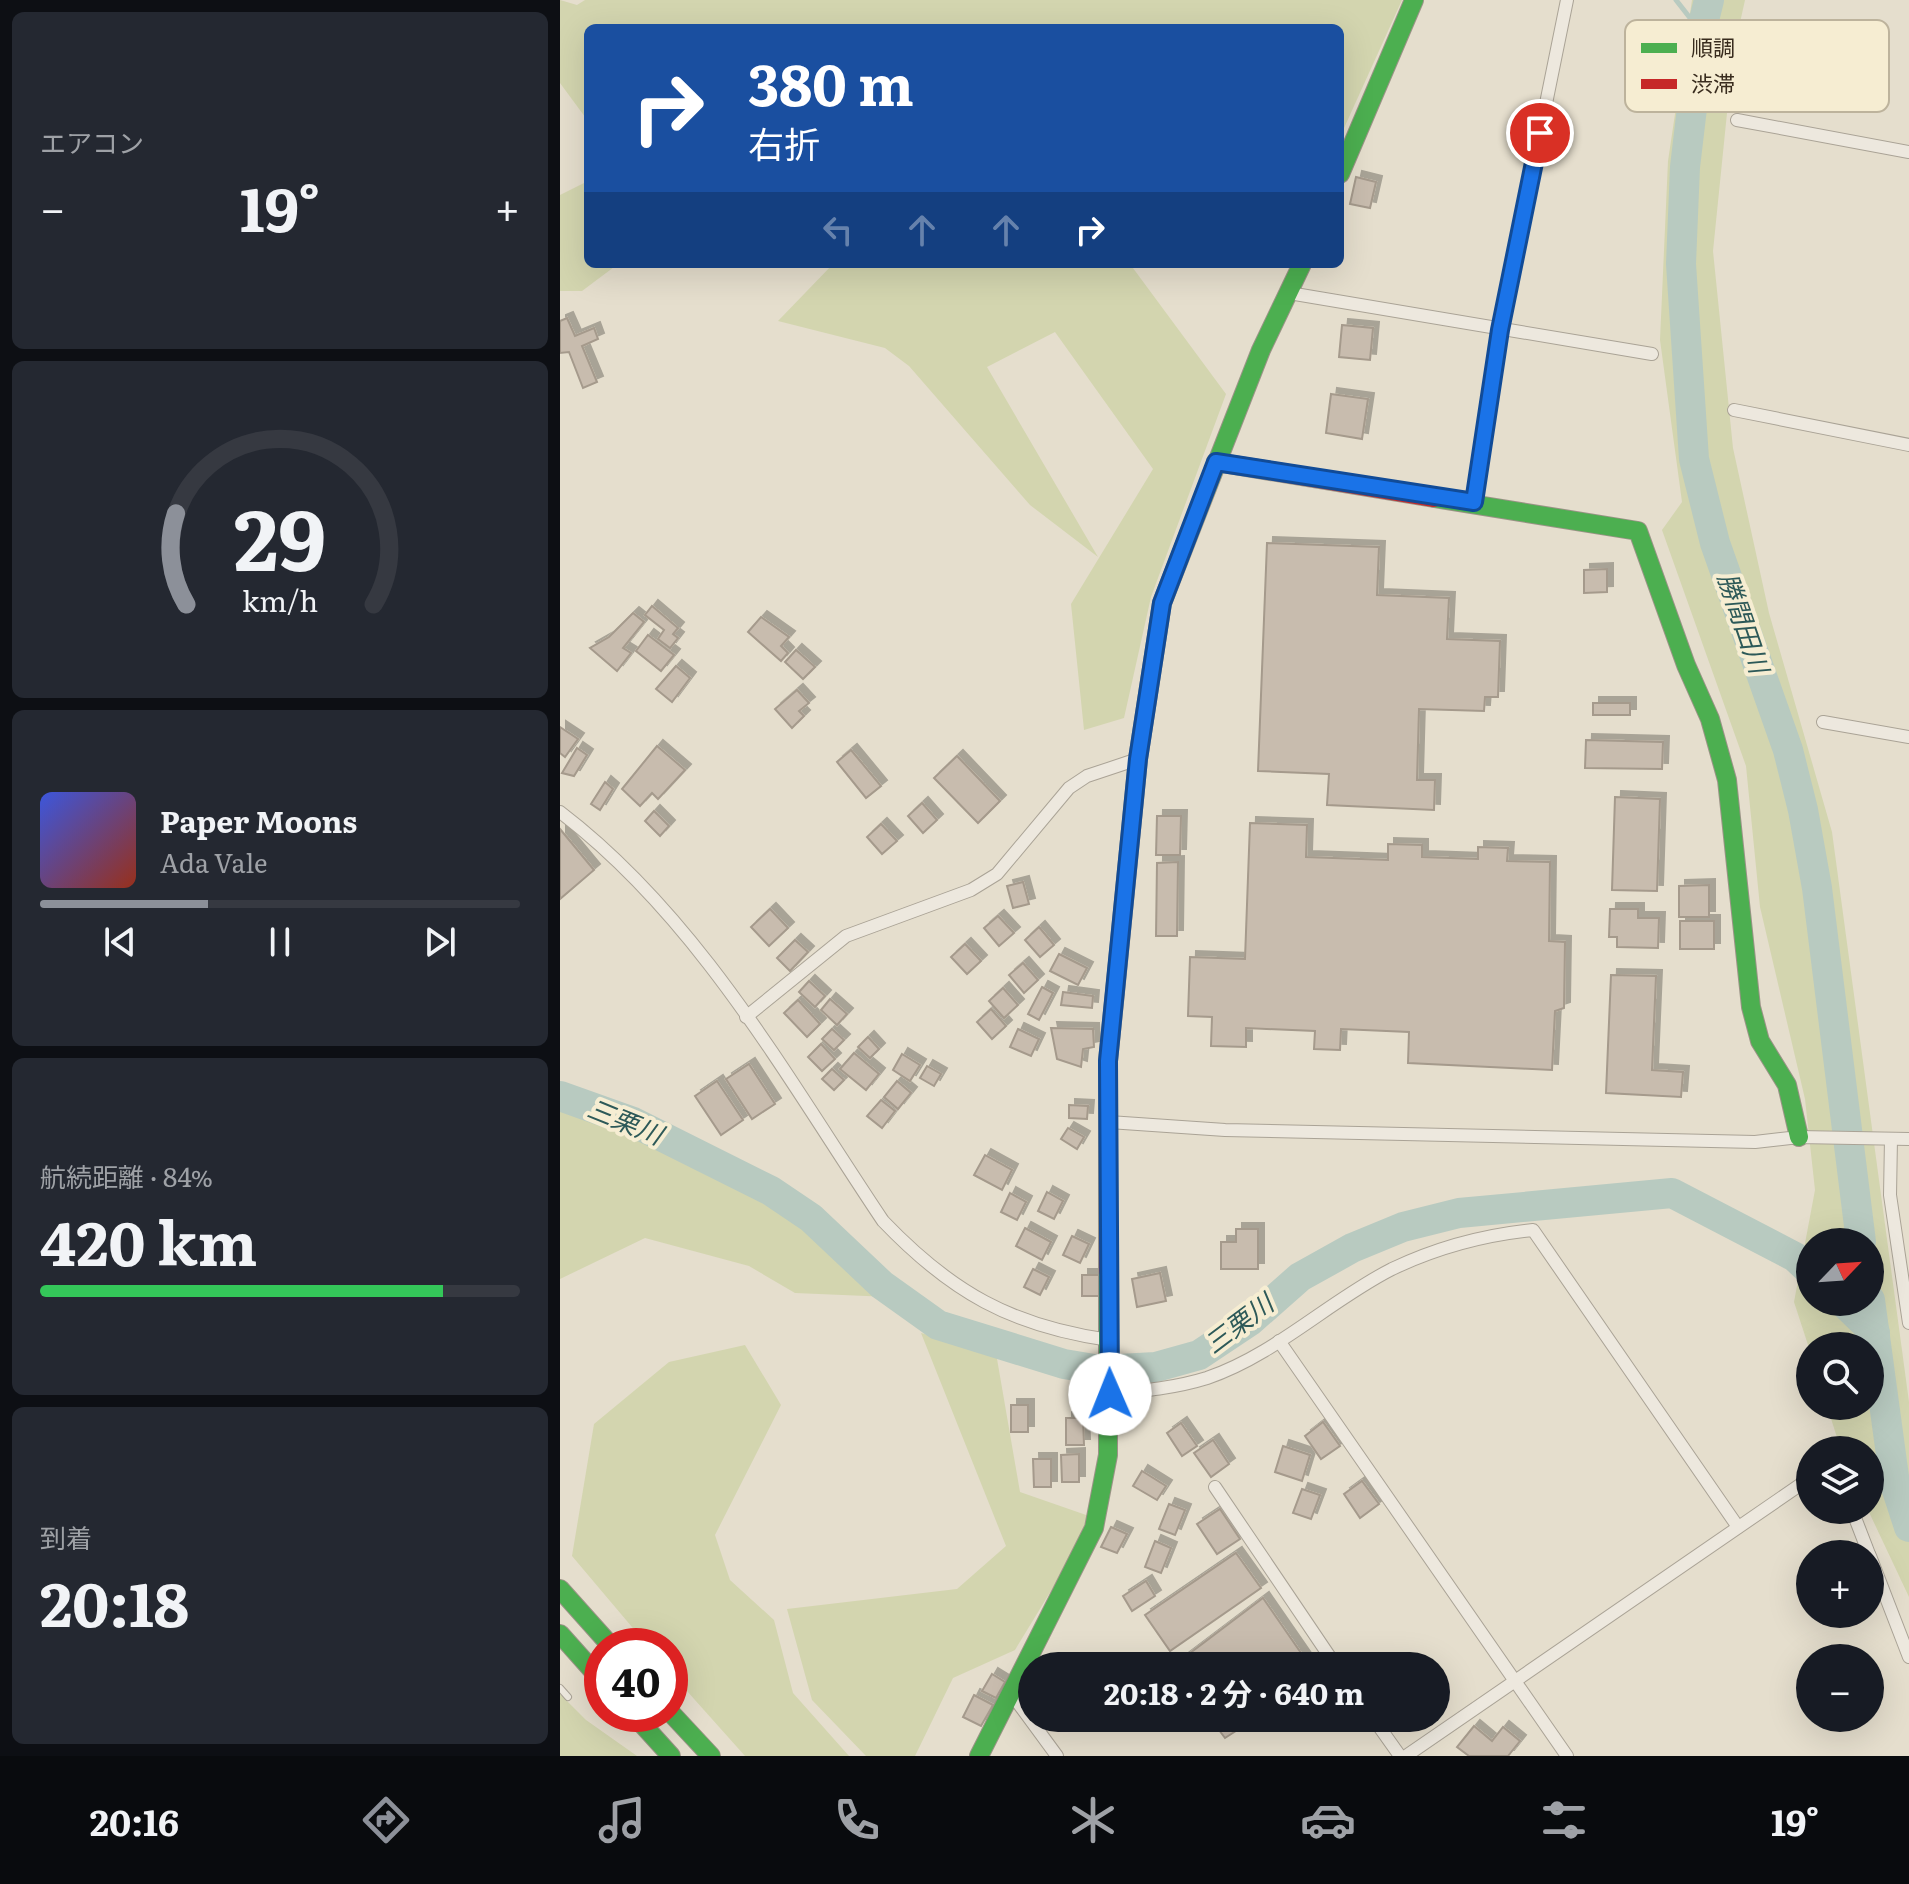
<!DOCTYPE html>
<html lang="ja">
<head>
<meta charset="utf-8">
<style>
  :root { --surface:#171b24; --page:#242831; --text:#f1f3f6; --muted:#9ea1a6; --line:#363941; --accent:#8c9099 }
  body { margin:0; font-family:Literata,"Noto Sans JP",serif; background:var(--page); color:var(--text); height:100vh; display:flex; flex-direction:column; font-size:30px; white-space:nowrap }
  * { box-sizing:border-box; margin:0 }
  p { font-size:26px; color:var(--muted) }
  .icon { flex:none; width:44px; height:44px; fill:none; stroke:currentColor; stroke-width:2; stroke-linecap:round; stroke-linejoin:round }
  .map { position:relative; flex:1; overflow:hidden }
  .side { display:flex; flex-direction:column; gap:12px; padding:12px; background:#0d0f14; width:560px }
  .side>* { flex:none }
  .top-card { position:absolute; left:24px; top:24px; width:760px; height:244px; border-radius:12px; box-shadow:0 8px 32px #0002; background:#1a4fa0; color:#fff; overflow:hidden }
  .needle { width:52px; rotate:65deg }
  .fabs { position:absolute; left:1236px; top:1228px; display:grid; gap:16px }
  .fabs a { display:grid; place-items:center; width:88px; height:88px; border-radius:50%; background:var(--surface); box-shadow:0 8px 32px #0002; font-size:40px }
  .speed { position:absolute; left:24px; top:1628px; display:flex; gap:16px; font-size:40px; font-weight:700; text-align:center }
  .speed>* { display:grid; place-content:center; width:104px; height:104px; border-radius:50%; background:var(--surface); box-shadow:0 8px 32px #0002; line-height:1 }
  .speed .limit { border:12px solid #d22; background:#fff; color:#111 }
  .pin { position:absolute; display:grid; place-items:center; width:68px; height:68px; color:#fff; margin:-34px; border:4px solid #fff; border-radius:50%; box-shadow:0 2px 8px #0007 }
  .me { position:absolute; width:88px; margin:-44px; rotate:359deg; stroke-linejoin:round; filter:drop-shadow(0 0 6px #0008) }
  .turn { display:flex; align-items:center; gap:28px; height:168px; padding:0 32px; font-size:36px }
  .turn .icon { width:104px; height:104px; stroke-width:2.5 }
  .turn b { display:block; font-size:56px; line-height:68px }
  .lanes { display:flex; align-items:center; height:76px; padding:0 32px; background:#0003; justify-content:center; gap:40px; direction:ltr }
  .lanes .off { opacity:.35 }
  .big { font-size:60px; font-weight:700; line-height:1.1 }
  .side .card { flex:1; display:flex; flex-direction:column; justify-content:center; gap:12px; min-width:0; padding:0 28px; border-radius:12px; background:var(--page) }
  .side .dial { align-items:center; gap:0 }
  .dial svg { height:208px; overflow:visible; fill:none; stroke:var(--line); stroke-width:7; stroke-linecap:round; text-anchor:middle }
  .dial text { fill:var(--text); stroke:none }
  .song { display:flex; align-items:center; gap:24px }
  .cover { width:96px; height:96px; border-radius:12px; background:linear-gradient(135deg,hsl(230 70% 55%),hsl(10 70% 35%)) }
  .played { height:8px; border-radius:4px; background:linear-gradient(90deg,var(--accent) 35%,var(--line) 35%) }
  .keys { display:flex; justify-content:space-around; direction:ltr }
  .heat { display:flex; justify-content:space-between; align-items:center; font-size:44px; direction:ltr }
  .charge { height:12px; border-radius:6px; background:linear-gradient(90deg,#34c759 84%,var(--line) 0) }
  .trip { position:absolute; left:458px; top:1652px; width:432px; height:80px; border-radius:40px; background:var(--surface); box-shadow:0 8px 32px #0002; font-weight:700; line-height:80px; text-align:center }
  .dock { display:flex; height:128px; justify-content:space-around; align-items:center; background:#090b0e; color:var(--muted) }
  .dock .icon { width:56px; height:56px }
  .dock .active { color:var(--accent) }
  .dock b { font-size:36px; color:var(--text) }
  main { display:flex; flex:1; min-height:0 }
  .map>svg:first-child { display:block }
</style>
</head>
<body>
<main>
<section class="side">
<div class="card"><p>エアコン</p>
<div class="heat"><a>−</a><b class="big">19°</b><a>+</a></div>
</div>
<div class="card dial"><svg viewBox="0 0 100 80">
<path d="M14 69A42 42 0 1 1 86 69"/>
<path d="M14 69A42 42 0 0 1 10 34" stroke="#8c9099"/>
<text x="50" y="56" font-size="32" font-weight="700">29</text>
<text x="50" y="72" font-size="11">km/h</text>
</svg></div>
<div class="card">
<div class="song"><i class="cover"></i><div><b>Paper Moons</b><p>Ada Vale</p></div></div>
<div class="played"></div>
<div class="keys"><svg class="icon" aria-label="previous" viewBox="0 0 24 24"><path d="M18 5L8 12l10 7zM5 5v14"/></svg><svg class="icon" aria-label="pause" viewBox="0 0 24 24"><path d="M8 5v14M16 5v14"/></svg><svg class="icon" aria-label="next" viewBox="0 0 24 24"><path d="M6 5l10 7-10 7zM19 5v14"/></svg></div>
</div>
<div class="card"><p>航続距離 · 84%</p><b class="big">420 km</b><div class="charge"></div></div>
<div class="card"><p>到着</p><b class="big">20:18</b></div>
</section>
<div class="map">
<svg width="1349" height="1756" viewBox="0 0 1349 1756">
  <defs>
    <filter id="shadow"><feDropShadow dx="6" dy="-6" stdDeviation="0" flood-color="#0004"/></filter>
  </defs>
  <rect width="100%" height="100%" fill="#e5decd"/>
  <g fill="#d3d5af" fill-rule="evenodd">
    <polygon points="0,0 17,5 25,0 842,0 780,137 780,28 28,28 28,121 0,83"/>
    <path d="M1132 0H1185L1173 54 1153 251 1173 448 1209 613 1272 832 1349 1402V1597L1308 1510 1310 1450H1281L1267 1406H1310V1346H1250V1351L1234 1302 1255 1190 1245 1099 1200 907 1186 766 1102 530 1122 502 1100 340 1108 161ZM1250 1242H1310V1302H1250Z"/>
    <polygon points="28,181 28,264 58,264 22,291 0,291 0,195"/>
    <polygon points="273,264 570,264 666,394 591,597 564,718 524,730 511,604 593,469 495,332 427,367 538,557 470,505 349,366 325,348 218,321"/>
    <polygon points="0,1098 35,1108 204,1182 330,1297 235,1293 189,1266 85,1238 0,1279"/>
    <polygon points="361,1333 436,1353 460,1492 529,1516 500,1576 455,1650 393,1678 355,1756 306,1756 252,1700 227,1609 397,1589 446,1546"/>
    <polygon points="185,1345 221,1405 155,1535 170,1580 214,1620 233,1693 289,1756 185,1756 110,1672 110,1646 88,1646 12,1556 34,1424 109,1362"/>
    <polygon points="0,1694 26,1720 77,1756 0,1756"/>
  </g>
  <g fill="none" stroke-linecap="round" stroke-linejoin="round">
    <polyline stroke="#b8cac0" stroke-width="5" points="1116,0 1141,32"/>
    <g stroke="#b8cac0" stroke-width="30">
      <polyline points="1149,0 1141,32 1125,167 1121,264 1134,459 1155,543 1228,750 1243,810 1257,888 1301,1242"/>
      <polyline points="0,1096 73,1122 211,1191 251,1218 322,1285 378,1325 504,1364 540,1370 596,1367 639,1355 690,1321 740,1277 792,1248 843,1227 899,1213 1112,1193 1235,1257 1250,1271"/>
      <polyline points="1310,1300 1335,1484 1349,1527"/>
      <polyline points="1283,1302 1315,1333"/>
    </g>
  </g>
  <g fill="#c8bcae" stroke="#a59a8c" stroke-width="2" filter="url(#shadow)">
    <polygon points="796,177 816,182 810,208 790,204"/>
    <polygon points="7,318 15,336 34,328 38,339 22,346 37,382 23,388 9,352 0,353 0,321"/>
    <polygon points="782,325 813,328 810,360 779,357"/>
    <polygon points="771,394 808,399 802,439 766,433"/>
    <polygon points="707,543 819,547 817,595 889,598 887,639 940,641 938,697 925,697 924,711 859,709 857,780 875,780 874,810 767,805 769,774 698,771"/>
    <polygon points="1047,569 1047,592 1024,593 1024,570"/>
    <polygon points="92,606 118,628 113,634 118,638 110,648 98,639 104,630 85,615"/>
    <polygon points="73,613 84,622 63,648 71,653 57,671 30,648 49,637"/>
    <polygon points="201,617 229,637 221,646 228,653 221,661 188,632"/>
    <polygon points="88,635 114,655 101,671 76,651"/>
    <polygon points="236,650 255,667 243,679 225,662"/>
    <polygon points="116,666 130,678 112,702 96,689"/>
    <polygon points="237,690 249,703 239,711 244,716 232,728 215,709"/>
    <rect x="1033" y="703" width="37" height="12"/>
    <polygon points="0,727 18,739 5,757 0,753"/>
    <polygon points="1026,740 1103,742 1102,769 1025,768"/>
    <polygon points="97,746 125,770 98,799 92,793 80,806 62,789"/>
    <polygon points="17,748 27,755 14,776 2,773"/>
    <polygon points="291,750 321,786 306,798 277,762"/>
    <polygon points="397,756 440,801 418,823 374,778"/>
    <polygon points="45,782 53,789 40,810 31,804"/>
    <polygon points="1055,797 1100,799 1097,891 1052,890"/>
    <polygon points="362,803 377,820 363,833 348,816"/>
    <polygon points="94,811 109,826 100,836 85,821"/>
    <polygon points="597,816 621,816 620,855 596,855"/>
    <polygon points="690,823 747,825 746,857 828,860 828,844 862,845 862,857 918,859 918,847 948,848 947,861 990,862 989,941 1005,942 1004,1008 995,1011 992,1070 848,1063 849,1032 781,1029 780,1050 754,1049 755,1031 686,1028 686,1047 651,1046 652,1017 628,1016 630,957 685,959"/>
    <polygon points="321,824 337,841 322,854 307,837"/>
    <polygon points="0,829 34,870 0,899"/>
    <polygon points="618,862 617,936 596,936 597,863"/>
    <polygon points="463,882 469,904 453,908 447,886"/>
    <polygon points="1149,885 1149,917 1119,917 1119,886"/>
    <polygon points="210,909 228,928 209,946 191,927"/>
    <polygon points="1050,909 1078,909 1078,918 1099,918 1098,948 1057,947 1057,937 1049,937"/>
    <polygon points="438,916 454,933 439,946 424,928"/>
    <rect x="1120" y="921" width="34" height="28"/>
    <polygon points="479,927 494,945 480,957 465,940"/>
    <polygon points="235,940 248,952 230,971 217,958"/>
    <polygon points="405,944 421,961 407,974 391,957"/>
    <polygon points="499,954 527,968 518,985 490,971"/>
    <polygon points="463,963 478,980 464,993 449,975"/>
    <polygon points="1051,975 1096,976 1092,1070 1123,1072 1121,1097 1046,1093"/>
    <polygon points="249,981 265,996 255,1007 239,992"/>
    <polygon points="482,987 493,993 479,1020 468,1014"/>
    <polygon points="443,988 458,1005 444,1018 429,1001"/>
    <polygon points="503,992 533,996 532,1008 501,1005"/>
    <polygon points="270,999 287,1014 277,1025 261,1010"/>
    <polygon points="238,1000 260,1024 247,1037 224,1013"/>
    <polygon points="431,1009 446,1026 432,1039 417,1022"/>
    <polygon points="491,1028 533,1029 534,1047 523,1049 521,1067 497,1059"/>
    <polygon points="272,1029 284,1040 274,1050 262,1039"/>
    <polygon points="458,1029 479,1039 471,1056 450,1047"/>
    <polygon points="308,1037 319,1049 310,1058 298,1047"/>
    <polygon points="261,1044 275,1059 262,1071 248,1057"/>
    <polygon points="294,1053 319,1074 306,1090 280,1069"/>
    <polygon points="342,1054 360,1065 350,1081 333,1070"/>
    <polygon points="189,1064 215,1104 192,1119 166,1079"/>
    <polygon points="367,1066 381,1074 374,1086 360,1078"/>
    <polygon points="272,1069 284,1080 274,1090 262,1079"/>
    <polygon points="157,1081 183,1120 161,1135 135,1096"/>
    <polygon points="337,1081 351,1093 338,1109 324,1097"/>
    <polygon points="321,1100 335,1111 322,1128 307,1116"/>
    <polygon points="509,1105 528,1106 527,1119 509,1118"/>
    <polygon points="508,1128 524,1137 517,1149 501,1139"/>
    <polygon points="425,1155 452,1170 442,1190 414,1175"/>
    <polygon points="487,1192 503,1201 494,1219 478,1211"/>
    <polygon points="450,1193 466,1202 457,1220 441,1212"/>
    <polygon points="465,1228 491,1242 482,1260 456,1246"/>
    <polygon points="676,1229 698,1229 698,1269 661,1269 661,1242 676,1242"/>
    <polygon points="512,1236 529,1244 520,1263 503,1255"/>
    <polygon points="473,1269 489,1277 480,1295 464,1287"/>
    <polygon points="600,1273 606,1301 577,1307 572,1279"/>
    <rect x="522" y="1275" width="19" height="21"/>
    <rect x="516" y="1385" width="18" height="27"/>
    <rect x="451" y="1405" width="17" height="27"/>
    <polygon points="506,1418 523,1418 524,1445 506,1445"/>
    <polygon points="763,1422 780,1446 761,1459 745,1436"/>
    <polygon points="621,1423 637,1446 622,1456 607,1433"/>
    <polygon points="653,1440 669,1464 651,1477 634,1453"/>
    <polygon points="723,1446 750,1455 742,1481 715,1472"/>
    <polygon points="519,1454 519,1482 502,1482 501,1455"/>
    <polygon points="473,1459 491,1459 491,1487 474,1487"/>
    <polygon points="582,1471 606,1486 597,1500 573,1486"/>
    <polygon points="802,1481 819,1504 800,1518 784,1494"/>
    <polygon points="742,1489 760,1495 751,1519 733,1513"/>
    <polygon points="609,1504 625,1510 615,1535 599,1529"/>
    <polygon points="660,1509 680,1539 657,1554 637,1524"/>
    <polygon points="551,1527 567,1534 557,1553 541,1547"/>
    <polygon points="595,1541 611,1548 601,1573 585,1567"/>
    <polygon points="676,1553 701,1588 610,1651 585,1615"/>
    <polygon points="586,1581 595,1596 572,1611 563,1596"/>
    <polygon points="703,1598 750,1666 613,1666"/>
    <polygon points="432,1674 445,1682 436,1698 422,1691"/>
    <polygon points="414,1695 433,1705 421,1726 403,1717"/>
    <polygon points="650,1718 696,1718 665,1738"/>
    <polygon points="914,1726 932,1741 943,1727 960,1741 948,1756 909,1756 897,1747"/>
  </g>
  <g fill="none" stroke-linecap="round" stroke-linejoin="round">
    <defs>
      <polyline id="lane" points="0,1688 8,1697"/>
      <g id="street">
        <polyline points="1177,120 1349,152"/>
        <polyline points="729,293 1092,354"/>
        <polyline points="1174,410 1349,445"/>
        <polyline points="914,502 940,330 1007,0"/>
        <polyline points="1263,722 1349,737"/>
        <path d="M0 812C139 918 227 1078 323 1221 391 1292 451 1326 549 1340"/>
        <polyline points="186,1017 286,936 411,890 437,874 509,788 527,776 578,759"/>
        <polyline points="549,1122 665,1130 1195,1142 1239,1137 1349,1139"/>
        <polyline points="1331,1139 1330,1195 1349,1323"/>
        <polyline points="719,1341 1007,1756"/>
        <path d="M550 1394C582 1391 615 1388 647 1378 715 1355 769 1301 832 1269 878 1247 923 1235 973 1230L1178 1527"/>
        <polyline points="655,1487 776,1666"/>
        <polyline points="1292,1510 1309,1554"/>
        <polyline points="1310,1556 1349,1657"/>
        <polyline points="450,1692 497,1756"/>
        <polyline points="813,1718 840,1756"/>
        <polyline points="846,1756 1250,1478"/>
      </g>
      <g id="fast">
        <polyline points="780,174 854,0"/>
        <polyline points="874,498 1078,531 1126,665 1150,719 1167,780 1191,1007 1200,1041 1227,1085 1239,1137"/>
        <polyline points="555,992 578,759 602,603 701,350 742,264"/>
        <polyline points="0,1589 51,1646"/>
        <polyline points="0,1634 42,1681"/>
        <polyline points="110,1712 151,1756"/>
        <polyline points="73,1714 111,1756"/>
        <polyline points="419,1756 534,1528 548,1455 548,1271"/>
      </g>
      <g id="jam">
        <polyline points="656,462 874,498"/>
        <polyline points="548,1271 548,1061 555,992"/>
      </g>
    </defs>
    <use href="#lane" stroke="#aaa396" stroke-width="8"/>
    <use href="#street" stroke="#aaa396" stroke-width="14"/>
    <use href="#fast" stroke="#9a9386" stroke-width="20"/>
    <use href="#jam" stroke="#9a9386" stroke-width="20"/>
    <use href="#lane" stroke="#ede8de" stroke-width="6"/>
    <use href="#street" stroke="#ede8de" stroke-width="12"/>
    <use href="#fast" stroke="#4caf50" stroke-width="18"/>
    <use href="#jam" stroke="#c62828" stroke-width="18"/>
  </g>
  <g fill="none" stroke-linecap="round" stroke-linejoin="round">
    <defs>
      <polyline id="route" points="550,1394 548,1061 578,759 602,603 656,462 914,502 940,330 980,133"/>
    </defs>
    <use href="#route" stroke="#114b97" stroke-width="20"/>
    <use href="#route" stroke="#1a73e8" stroke-width="14"/>
  </g>
  <g text-anchor="middle" stroke-width="8" stroke-linejoin="round" paint-order="stroke">
    <g font-size="26" font-style="italic" fill="#2d5958" stroke="#f6edd2">
      <text transform="translate(1183 623) rotate(71)" y="9">勝間田川</text>
      <text transform="translate(65 1122) rotate(22)" y="9">三栗川</text>
      <text transform="translate(679 1324) rotate(-37)" y="9">三栗川</text>
    </g>
  </g>
  <rect x="1065" y="20" width="264" height="92" rx="12" fill="#f6edd2" stroke="#bdb39c" stroke-width="2"/>
  <rect x="1081" y="43" width="36" height="10" fill="#4caf50"/>
  <rect x="1081" y="79" width="36" height="10" fill="#c62828"/>
  <g font-size="22" fill="#392c1e">
    <text x="1131" y="56">順調</text>
    <text x="1131" y="92">渋滞</text>
  </g>
</svg>
<div class="fabs">
<a><svg class="needle" viewBox="-14 -14 28 28"><path d="M0-13l5 13h-10z" fill="#e53935"/><path d="M0 13l5-13h-10z" fill="#9ea1a6"/></svg></a>
<a><svg class="icon" aria-label="search" viewBox="0 0 24 24"><circle cx="10" cy="10" r="6"/><path d="M15 15l6 6"/></svg></a>
<a><svg class="icon" aria-label="layers" viewBox="0 0 24 24"><path d="M12 4l9 5-9 5-9-5zM3 14l9 5 9-5"/></svg></a>
<a>+</a>
<a>−</a>
</div>
<div class="speed"><div class="limit">40</div></div>
<div class="pin" style="left:980px;top:133px;background:#d93025"><svg class="icon" aria-label="arrive" viewBox="0 0 24 24"><path d="M6 21V4h12l-3 4 3 4H6"/></svg></div>
<svg class="me" style="left:550px;top:1394px" viewBox="-20 -20 40 40"><circle r="19" fill="#fff"/><path d="M0-13L10 11 0 6-10 11z" fill="#1a73e8"/></svg>
<div class="trip">20:18 · 2 分 · 640 m</div>
<div class="top-card">
<div class="turn"><svg class="icon" aria-label="right" viewBox="0 0 24 24"><path d="M7 20v-9h11M14 6l5 5-5 5"/></svg><div><b>380 m</b>右折</div></div>
<div class="lanes"><svg class="icon off" aria-label="left" viewBox="0 0 24 24"><path d="M17 20v-9H6M10 6l-5 5 5 5"/></svg><svg class="icon off" aria-label="ahead" viewBox="0 0 24 24"><path d="M12 20V5M6 11l6-6 6 6"/></svg><svg class="icon off" aria-label="ahead" viewBox="0 0 24 24"><path d="M12 20V5M6 11l6-6 6 6"/></svg><svg class="icon" aria-label="right" viewBox="0 0 24 24"><path d="M7 20v-9h11M14 6l5 5-5 5"/></svg></div>
</div>
</div>
</main>
<nav class="dock">
<b>20:16</b>
<svg class="icon active" aria-label="directions" viewBox="0 0 24 24"><path d="M12 3l9 9-9 9-9-9zM9 14v-3h6M13 9l2 2-2 2"/></svg>
<svg class="icon" aria-label="music" viewBox="0 0 24 24"><path d="M9 18V5l10-2v13"/><circle cx="6" cy="18" r="3"/><circle cx="16" cy="16" r="3"/></svg>
<svg class="icon" aria-label="phone" viewBox="0 0 24 24"><path d="M5 4h4l2 5-3 2q2 4 5 5l2-3 5 2v4C11 20 4 13 5 4z"/></svg>
<svg class="icon" aria-label="climate" viewBox="0 0 24 24"><path d="M12 3v18M4 7l16 10M4 17L20 7"/></svg>
<svg class="icon" aria-label="car" viewBox="0 0 24 24"><path d="M5 17H2v-5l4-1 3-4h7l3 4 3 1v5h-3M9 17h6M6 11h13"/><circle cx="7" cy="17" r="2"/><circle cx="17" cy="17" r="2"/></svg>
<svg class="icon" aria-label="filters" viewBox="0 0 24 24"><path d="M4 7h16M4 17h16"/><circle cx="9" cy="7" r="2"/><circle cx="15" cy="17" r="2"/></svg>
<b>19°</b>
</nav>
</body>
</html>
